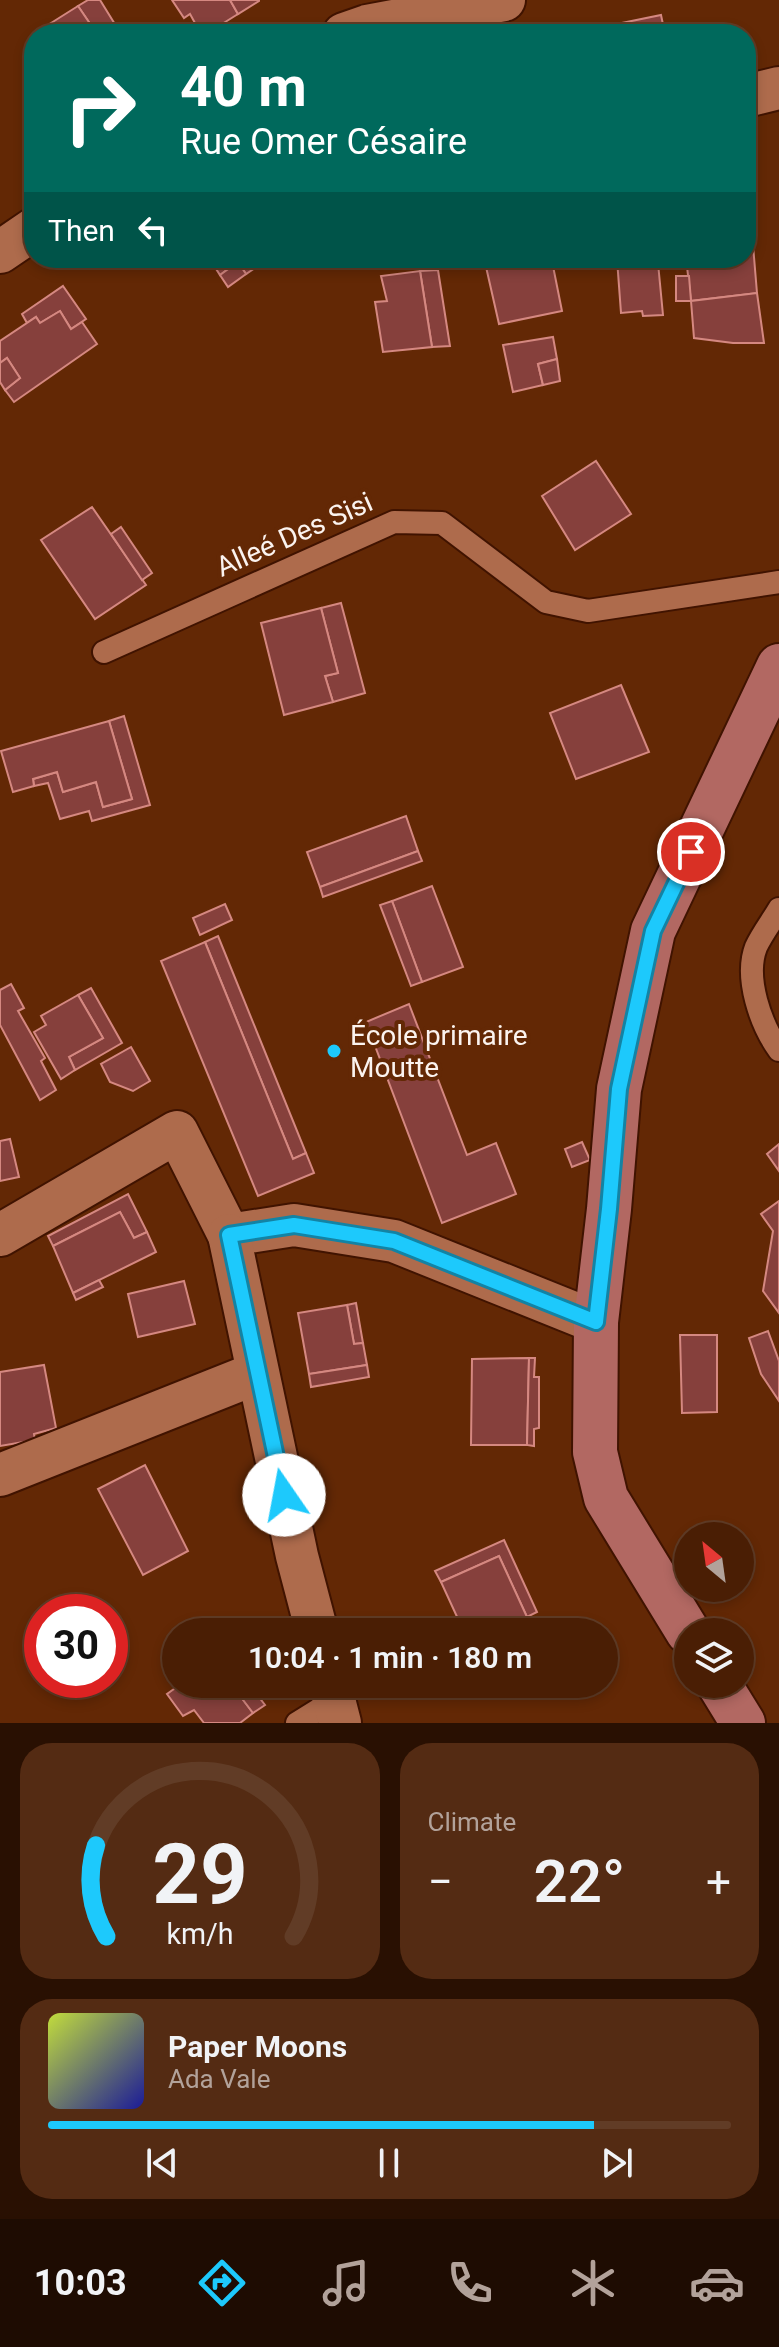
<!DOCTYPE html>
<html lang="en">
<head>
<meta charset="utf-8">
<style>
  :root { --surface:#4a1e04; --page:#542b13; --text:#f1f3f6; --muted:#b2a29a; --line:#613c26; --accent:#1dc9fc }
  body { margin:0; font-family:Roboto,sans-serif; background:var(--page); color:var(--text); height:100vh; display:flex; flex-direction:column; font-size:30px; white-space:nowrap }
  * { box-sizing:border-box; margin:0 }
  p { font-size:26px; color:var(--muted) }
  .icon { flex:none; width:44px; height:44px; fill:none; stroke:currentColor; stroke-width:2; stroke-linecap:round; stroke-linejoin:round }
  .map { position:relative; height:1723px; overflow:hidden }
  .sheet { display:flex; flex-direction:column; gap:20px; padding:20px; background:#291002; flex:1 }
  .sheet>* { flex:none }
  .hud { position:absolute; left:24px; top:24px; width:732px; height:244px; border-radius:32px; box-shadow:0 4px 12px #0003,0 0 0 2px var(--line); background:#00695c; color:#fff; overflow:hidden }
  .needle { width:52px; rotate:331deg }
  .fabs { position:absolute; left:674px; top:1522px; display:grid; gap:16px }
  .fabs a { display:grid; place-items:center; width:80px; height:80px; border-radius:50%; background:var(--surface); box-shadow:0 4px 12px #0003,0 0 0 2px var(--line); font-size:40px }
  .speed { position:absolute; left:24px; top:1594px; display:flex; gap:16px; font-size:40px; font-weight:700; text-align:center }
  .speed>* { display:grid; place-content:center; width:104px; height:104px; border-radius:50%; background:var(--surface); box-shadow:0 4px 12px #0003,0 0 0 2px var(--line); line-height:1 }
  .speed .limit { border:12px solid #d22; background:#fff; color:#111 }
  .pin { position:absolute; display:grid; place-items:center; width:68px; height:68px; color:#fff; margin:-34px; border:4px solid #fff; border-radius:50%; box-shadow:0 2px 8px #0007 }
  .me { position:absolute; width:88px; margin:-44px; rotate:348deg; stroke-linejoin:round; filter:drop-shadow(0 0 6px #0008) }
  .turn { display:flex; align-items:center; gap:28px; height:168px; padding:0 24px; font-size:36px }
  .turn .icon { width:104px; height:104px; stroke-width:2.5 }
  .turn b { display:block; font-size:56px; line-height:68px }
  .then { display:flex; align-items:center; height:76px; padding:0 24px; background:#0003; gap:16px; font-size:30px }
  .big { font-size:60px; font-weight:600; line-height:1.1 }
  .sheet .tile { flex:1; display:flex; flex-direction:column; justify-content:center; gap:12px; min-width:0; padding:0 28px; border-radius:32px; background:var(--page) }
  .sheet .dial { align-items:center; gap:0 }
  .dial svg { height:208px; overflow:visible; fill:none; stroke:var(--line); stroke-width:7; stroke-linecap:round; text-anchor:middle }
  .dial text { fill:var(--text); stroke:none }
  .song { display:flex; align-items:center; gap:24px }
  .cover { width:96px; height:96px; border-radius:12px; background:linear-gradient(135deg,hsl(70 70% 55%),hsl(240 70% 35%)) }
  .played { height:8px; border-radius:4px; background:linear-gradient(90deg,var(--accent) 80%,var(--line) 80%) }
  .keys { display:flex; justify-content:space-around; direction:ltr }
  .heat { display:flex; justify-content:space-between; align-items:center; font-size:44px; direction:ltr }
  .sheet .tiles { flex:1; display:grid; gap:20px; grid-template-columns:1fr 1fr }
  .tile:last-child { grid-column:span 2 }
  .trip { position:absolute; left:162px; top:1618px; width:456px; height:80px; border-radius:40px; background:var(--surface); box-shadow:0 4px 12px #0003,0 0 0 2px var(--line); font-weight:600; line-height:80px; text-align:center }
  .tab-bar { display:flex; height:128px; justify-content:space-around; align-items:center; background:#1e0c02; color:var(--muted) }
  .tab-bar .icon { width:56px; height:56px }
  .tab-bar .on { color:var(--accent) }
  .tab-bar b { font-size:36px; color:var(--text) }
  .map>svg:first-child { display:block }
</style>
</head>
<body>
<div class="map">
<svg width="779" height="1723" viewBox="0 0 779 1723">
  <rect width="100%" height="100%" fill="#632805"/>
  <g fill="#86403c" stroke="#d58881" stroke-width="2">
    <polygon points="88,0 100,0 121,34 97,34 78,6"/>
    <polygon points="172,0 230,0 238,14 206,34 201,34 190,14 184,18"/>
    <polygon points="230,0 259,0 259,1 238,14"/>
    <polygon points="78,6 97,34 34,34 34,39 32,35"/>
    <polygon points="661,15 665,34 568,34"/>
    <polygon points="753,245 757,293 691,301 686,258 746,258 746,246"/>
    <polygon points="209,258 270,258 246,274 238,262 220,275"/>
    <polygon points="484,258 545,258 547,268 553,266 562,311 499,324"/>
    <polygon points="633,258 634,265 658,263 663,315 643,316 642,311 621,313 617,259"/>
    <polygon points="238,262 246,274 228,287 220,275"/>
    <polygon points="438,270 450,346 432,347 420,271"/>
    <polygon points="420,271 432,347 383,352 375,302 387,301 381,276"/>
    <polygon points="676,276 689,276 691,301 676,301"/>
    <polygon points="63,286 86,319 71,329 60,311 40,323 36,317 27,323 22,314"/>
    <polygon points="757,293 764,343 733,343 694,338 691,301"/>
    <polygon points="60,311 71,329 82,322 97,344 14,402 5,390 20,378 7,358 0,363 0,341 36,317 40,323"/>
    <polygon points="553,337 557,359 538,364 543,385 513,392 503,345"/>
    <polygon points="7,358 20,378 5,390 0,382 0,363"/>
    <polygon points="557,359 560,381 543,385 538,364"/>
    <polygon points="596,461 631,514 575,550 542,496"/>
    <polygon points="92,507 146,585 95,619 41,540"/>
    <polygon points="121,527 152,573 142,580 111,534"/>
    <polygon points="341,603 365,693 333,702 325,676 338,673 321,608"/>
    <polygon points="321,608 338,673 325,676 333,702 284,715 261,623"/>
    <polygon points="621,685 649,752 576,779 550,713"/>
    <polygon points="124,716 150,805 92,821 89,811 60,819 48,783 34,786 33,779 57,772 63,792 96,782 103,807 132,799 109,721"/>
    <polygon points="109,721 132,799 103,807 96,782 63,792 57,772 33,779 34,786 13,792 1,751"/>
    <polygon points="406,816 418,851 320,887 307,852"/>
    <polygon points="418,851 422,861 323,897 320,887"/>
    <polygon points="432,886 463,967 422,982 392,901"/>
    <polygon points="392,901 422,982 411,986 380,905"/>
    <polygon points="225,904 232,920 200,935 193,918"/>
    <polygon points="218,936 306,1153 293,1159 205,942"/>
    <polygon points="205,942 293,1159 306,1153 314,1173 258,1196 161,961"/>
    <polygon points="11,984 24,1008 18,1011 45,1058 41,1061 56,1090 40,1100 0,1025 0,990"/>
    <polygon points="91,988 122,1043 75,1070 69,1057 103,1038 78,995"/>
    <polygon points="78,995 103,1038 69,1057 75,1070 61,1079 34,1032 46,1025 41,1016"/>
    <polygon points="409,1004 467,1155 496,1143 516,1194 442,1223 366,1022"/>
    <polygon points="131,1047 150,1081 133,1091 110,1082 101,1064"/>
    <polygon points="10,1139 19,1177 0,1181 0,1141"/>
    <polygon points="582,1142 590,1160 572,1167 565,1149"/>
    <polygon points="779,1144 779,1171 767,1154"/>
    <polygon points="128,1194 147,1232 134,1238 120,1212 53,1246 48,1236"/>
    <polygon points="779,1201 779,1313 763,1291 773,1231 761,1214"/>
    <polygon points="120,1212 134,1238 147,1232 156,1252 73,1293 53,1246"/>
    <polygon points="99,1280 103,1287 76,1300 73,1293"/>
    <polygon points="184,1281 195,1324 138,1337 128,1294"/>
    <polygon points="356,1303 363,1343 354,1344 347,1305"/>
    <polygon points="347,1305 354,1344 363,1343 367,1365 309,1374 298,1313"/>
    <polygon points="768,1331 779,1361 779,1401 761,1374 749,1338"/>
    <polygon points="680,1335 717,1335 717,1412 682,1413"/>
    <polygon points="529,1358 527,1445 471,1445 472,1359"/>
    <polygon points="529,1358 535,1358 534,1377 539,1377 539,1428 534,1429 534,1446 527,1445"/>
    <polygon points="44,1365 56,1428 34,1434 35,1440 0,1446 0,1372"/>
    <polygon points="367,1365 369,1377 311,1387 309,1374"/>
    <polygon points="145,1465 188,1551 143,1575 98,1489"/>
    <polygon points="504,1540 537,1612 527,1617 499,1556 441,1582 435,1571"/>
    <polygon points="499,1556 527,1617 496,1632 464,1632 441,1582"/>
    <polygon points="181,1684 231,1684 253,1713 240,1723 204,1723 194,1710 183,1716 167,1694"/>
    <polygon points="231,1684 249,1684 265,1705 253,1713"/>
  </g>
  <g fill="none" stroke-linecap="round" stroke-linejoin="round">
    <defs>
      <g id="lane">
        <polyline points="104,652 394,522 442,523 546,602 588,611 779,582"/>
        <path d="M779 909C772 921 762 934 756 947 744 978 761 1025 779 1050"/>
        <polyline points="297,1723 334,1700"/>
      </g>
      <g id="street">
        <polyline points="344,34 367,26 504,0"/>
        <polyline points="746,96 779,88"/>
        <polyline points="0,252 34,229"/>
        <polyline points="0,1235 177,1132 229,1235 294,1225 394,1241 596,1322"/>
        <polyline points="229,1235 297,1556 317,1632"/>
        <polyline points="0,1475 257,1373"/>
        <polyline points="330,1684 340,1723"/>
      </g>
      <g id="secondary">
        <polyline points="688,1632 606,1498 595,1452 596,1322 609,1209 619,1089 653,931 779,666"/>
        <polyline points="719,1684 743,1723"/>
      </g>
    </defs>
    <use href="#lane" stroke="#401300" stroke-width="26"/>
    <use href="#street" stroke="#401300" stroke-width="46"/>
    <use href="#secondary" stroke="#401300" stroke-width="48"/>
    <use href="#lane" stroke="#ae6b4c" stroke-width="22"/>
    <use href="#street" stroke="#ae6b4c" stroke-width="42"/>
    <use href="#secondary" stroke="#b26862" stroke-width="44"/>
  </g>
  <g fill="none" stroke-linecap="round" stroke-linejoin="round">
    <defs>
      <polyline id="route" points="284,1495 229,1235 294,1225 394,1241 596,1322 609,1209 619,1089 653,931 691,852"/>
    </defs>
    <use href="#route" stroke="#1383a4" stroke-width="20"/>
    <use href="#route" stroke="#1dc9fc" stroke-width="14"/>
  </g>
  <circle fill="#1dc9fc" stroke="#632805" stroke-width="3" cx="334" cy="1051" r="8"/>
  <g text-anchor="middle" stroke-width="8" stroke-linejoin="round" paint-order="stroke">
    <g font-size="28" fill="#fbf3ef" stroke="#632805">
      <text transform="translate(294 534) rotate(-24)" y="10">Alleé Des Sisi</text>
    </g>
    <g font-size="28" fill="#fbf3ef" stroke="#632805" text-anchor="start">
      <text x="350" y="1045">École primaire<tspan x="350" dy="32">Moutte</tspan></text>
    </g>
  </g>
</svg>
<div class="fabs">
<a><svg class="needle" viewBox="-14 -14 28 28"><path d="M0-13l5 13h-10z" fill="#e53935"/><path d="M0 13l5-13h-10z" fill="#b2a29a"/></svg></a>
<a><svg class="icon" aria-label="layers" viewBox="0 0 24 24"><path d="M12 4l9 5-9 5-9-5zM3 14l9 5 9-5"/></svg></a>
</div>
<div class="speed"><div class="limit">30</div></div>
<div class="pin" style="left:691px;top:852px;background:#d93025"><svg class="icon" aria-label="arrive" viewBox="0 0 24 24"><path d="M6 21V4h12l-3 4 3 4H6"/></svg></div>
<svg class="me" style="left:284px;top:1495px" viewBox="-20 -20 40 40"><circle r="19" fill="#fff"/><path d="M0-13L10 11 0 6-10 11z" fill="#1dc9fc"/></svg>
<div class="trip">10:04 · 1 min · 180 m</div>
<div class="hud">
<div class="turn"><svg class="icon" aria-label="right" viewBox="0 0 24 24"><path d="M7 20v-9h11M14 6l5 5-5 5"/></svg><div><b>40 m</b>Rue Omer Césaire</div></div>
<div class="then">Then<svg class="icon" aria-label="left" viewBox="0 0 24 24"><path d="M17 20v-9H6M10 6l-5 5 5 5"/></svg></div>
</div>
</div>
<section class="sheet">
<div class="tiles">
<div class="tile dial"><svg viewBox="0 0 100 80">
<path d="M14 69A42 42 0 1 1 86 69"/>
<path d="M14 69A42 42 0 0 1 10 34" stroke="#1dc9fc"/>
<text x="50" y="56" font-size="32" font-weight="700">29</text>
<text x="50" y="72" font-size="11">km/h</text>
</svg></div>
<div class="tile"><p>Climate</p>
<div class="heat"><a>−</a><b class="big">22°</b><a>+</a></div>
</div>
<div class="tile">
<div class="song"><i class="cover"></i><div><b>Paper Moons</b><p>Ada Vale</p></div></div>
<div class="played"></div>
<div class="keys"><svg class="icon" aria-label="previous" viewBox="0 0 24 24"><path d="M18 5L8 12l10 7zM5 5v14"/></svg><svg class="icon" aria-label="pause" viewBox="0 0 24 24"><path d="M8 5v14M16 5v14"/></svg><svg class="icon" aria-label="next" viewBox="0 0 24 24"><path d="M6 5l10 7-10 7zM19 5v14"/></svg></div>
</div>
</div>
</section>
<nav class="tab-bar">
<b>10:03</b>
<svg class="icon on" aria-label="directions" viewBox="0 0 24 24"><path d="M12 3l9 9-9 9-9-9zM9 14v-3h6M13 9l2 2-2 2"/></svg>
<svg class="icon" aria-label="music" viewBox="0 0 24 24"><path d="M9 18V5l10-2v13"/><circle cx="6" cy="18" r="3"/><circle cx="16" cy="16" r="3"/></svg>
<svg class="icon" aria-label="phone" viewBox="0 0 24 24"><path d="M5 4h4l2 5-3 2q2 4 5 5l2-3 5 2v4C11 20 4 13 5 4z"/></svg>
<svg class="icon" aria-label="climate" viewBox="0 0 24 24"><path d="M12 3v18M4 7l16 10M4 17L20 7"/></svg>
<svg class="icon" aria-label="car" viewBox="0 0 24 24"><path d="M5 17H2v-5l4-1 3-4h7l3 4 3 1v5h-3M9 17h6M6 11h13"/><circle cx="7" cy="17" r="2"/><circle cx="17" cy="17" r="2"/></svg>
</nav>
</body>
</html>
